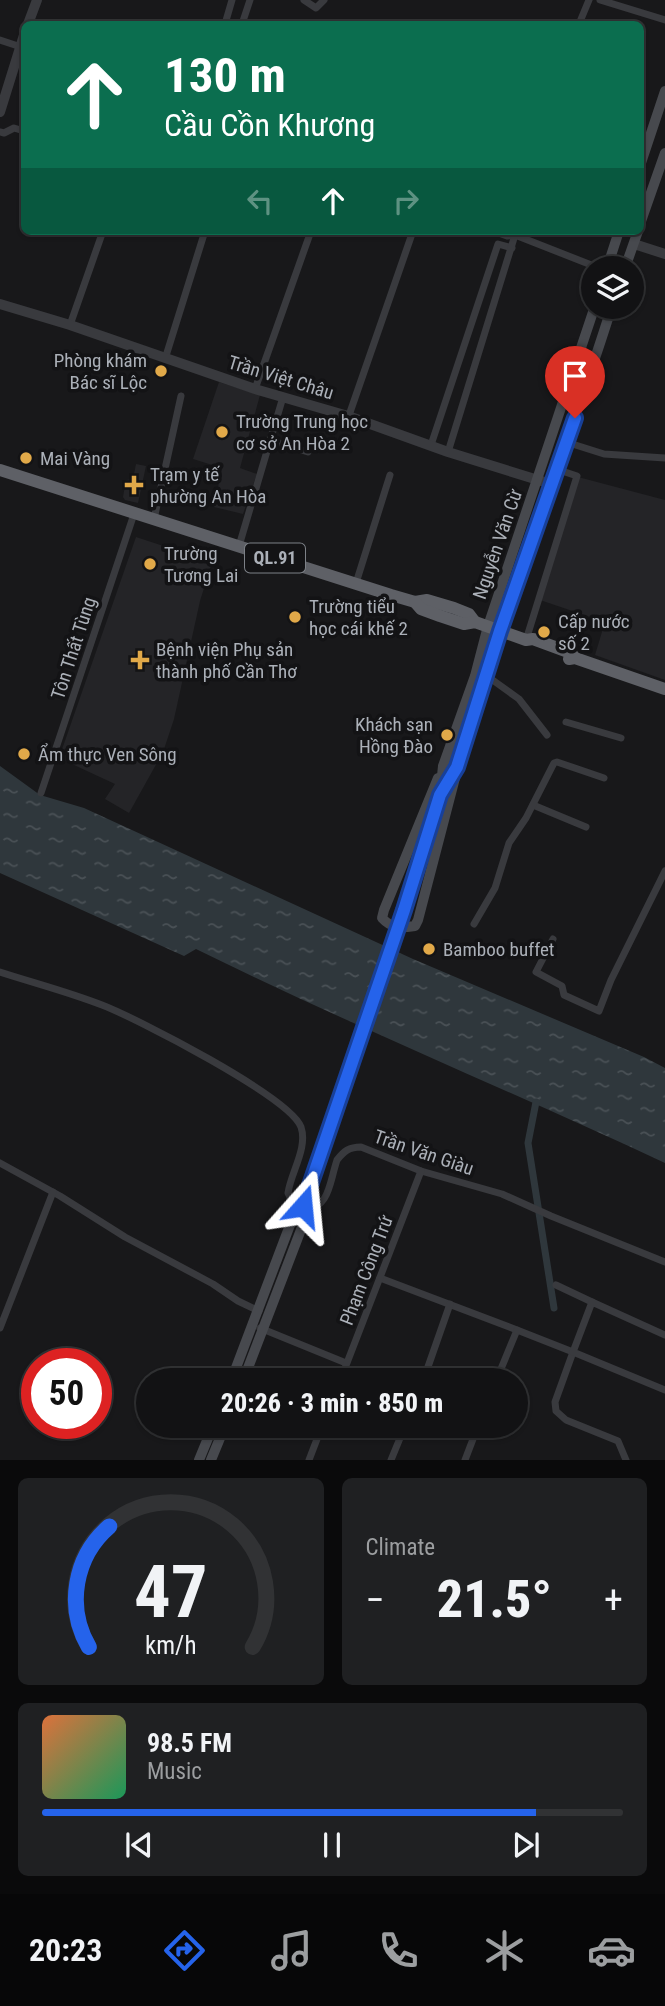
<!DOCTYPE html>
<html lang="en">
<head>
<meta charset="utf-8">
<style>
  :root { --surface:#121214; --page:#1f2022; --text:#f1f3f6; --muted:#9c9ea0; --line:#313234; --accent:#2563eb }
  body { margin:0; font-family:"Roboto Condensed",sans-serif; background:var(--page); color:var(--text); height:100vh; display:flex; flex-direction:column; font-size:26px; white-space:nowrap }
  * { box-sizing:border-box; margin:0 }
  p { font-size:23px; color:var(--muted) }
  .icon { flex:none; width:38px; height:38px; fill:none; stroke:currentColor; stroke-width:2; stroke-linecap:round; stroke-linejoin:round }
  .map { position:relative; height:1460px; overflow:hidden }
  .drawer { display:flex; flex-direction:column; gap:18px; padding:18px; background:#0a0a0b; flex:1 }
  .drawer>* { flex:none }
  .guide { position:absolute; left:21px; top:21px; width:623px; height:214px; border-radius:10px; box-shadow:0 2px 5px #0004,0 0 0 2px var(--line); background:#0b6e4f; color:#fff; overflow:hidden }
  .tools { position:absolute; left:581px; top:256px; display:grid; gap:14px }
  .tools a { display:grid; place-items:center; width:63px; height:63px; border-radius:50%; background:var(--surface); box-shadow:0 2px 5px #0004,0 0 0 2px var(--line); font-size:35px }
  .speed { position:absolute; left:21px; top:1348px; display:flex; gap:14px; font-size:35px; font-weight:700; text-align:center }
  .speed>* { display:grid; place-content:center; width:91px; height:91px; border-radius:50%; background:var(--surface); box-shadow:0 2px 5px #0004,0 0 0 2px var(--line); line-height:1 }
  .speed .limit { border:10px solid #d22; background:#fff; color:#111 }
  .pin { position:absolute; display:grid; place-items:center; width:60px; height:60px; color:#fff; margin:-72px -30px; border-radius:50% 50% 50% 0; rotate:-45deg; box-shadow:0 0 7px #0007 }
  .pin .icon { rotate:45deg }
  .me { position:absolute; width:77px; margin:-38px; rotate:18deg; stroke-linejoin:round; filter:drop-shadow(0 0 5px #0008) }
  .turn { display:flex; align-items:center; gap:24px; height:147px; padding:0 28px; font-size:32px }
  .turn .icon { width:91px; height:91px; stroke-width:2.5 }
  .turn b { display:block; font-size:49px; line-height:60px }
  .lanes { display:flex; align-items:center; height:66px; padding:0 28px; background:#0003; justify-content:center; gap:35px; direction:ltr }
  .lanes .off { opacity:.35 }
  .big { font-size:52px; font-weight:800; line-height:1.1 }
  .drawer .card { flex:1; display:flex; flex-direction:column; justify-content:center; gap:10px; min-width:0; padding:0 24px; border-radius:10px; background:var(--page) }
  .drawer .dial { align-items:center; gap:0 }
  .dial svg { height:182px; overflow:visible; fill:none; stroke:var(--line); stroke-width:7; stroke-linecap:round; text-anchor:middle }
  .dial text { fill:var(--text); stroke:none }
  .song { display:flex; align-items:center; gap:21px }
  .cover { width:84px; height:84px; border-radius:10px; background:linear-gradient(135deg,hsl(20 70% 55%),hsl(150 70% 35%)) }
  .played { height:7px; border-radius:4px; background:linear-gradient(90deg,var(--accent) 85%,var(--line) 85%) }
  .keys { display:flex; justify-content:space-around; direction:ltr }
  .heat { display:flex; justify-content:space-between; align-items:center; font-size:38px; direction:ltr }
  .drawer .tiles { flex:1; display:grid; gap:18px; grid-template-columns:1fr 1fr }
  .card:last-child { grid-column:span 2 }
  .trip { position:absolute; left:136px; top:1368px; width:392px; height:70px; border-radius:35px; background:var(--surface); box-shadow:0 2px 5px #0004,0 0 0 2px var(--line); font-weight:800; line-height:70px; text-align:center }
  .menu { display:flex; height:112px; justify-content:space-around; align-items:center; background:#070708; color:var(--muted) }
  .menu .icon { width:49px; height:49px }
  .menu .active { color:var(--accent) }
  .menu b { font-size:32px; color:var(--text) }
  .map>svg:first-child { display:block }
</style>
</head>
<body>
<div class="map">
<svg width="665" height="1460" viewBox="0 0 665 1460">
  <defs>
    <pattern id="water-ripples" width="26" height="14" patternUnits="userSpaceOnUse" patternTransform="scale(1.75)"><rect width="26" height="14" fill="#2f373c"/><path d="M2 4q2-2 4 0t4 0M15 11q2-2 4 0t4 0" fill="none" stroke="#4a5156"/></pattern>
  </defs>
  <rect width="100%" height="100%" fill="#18181a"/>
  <g fill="#242427">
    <polygon points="219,382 260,395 240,468 257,474 243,514 214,507 222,468 193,459"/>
    <polygon points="136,464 146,466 138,503 125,500 123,497 126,480 133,479"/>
    <polygon points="578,477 665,500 665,680 595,655 605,622 540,600"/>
    <polygon points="136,537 212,562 200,601 174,719 163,752 129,813 105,799 115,784 59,758"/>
  </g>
  <path fill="url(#water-ripples)" d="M0 766 40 795 84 808 413 959 644 1057 665 1068V1163C509 1090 350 1025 196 949L184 956 0 873Z"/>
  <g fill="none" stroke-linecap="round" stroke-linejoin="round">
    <polyline stroke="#2f373c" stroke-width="7" points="536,1102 528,1143 554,1308"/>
    <g stroke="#393a3e" stroke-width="7">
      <polyline points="304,0 316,8 324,0"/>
      <polyline points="600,0 665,20"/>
      <polyline points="225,24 232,0"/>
      <polyline points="242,24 250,0"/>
      <polyline points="579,24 589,0"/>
      <polyline points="0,40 21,47"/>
      <polyline points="0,132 4,133 14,128 24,131"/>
      <polyline points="493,231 507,236 515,235"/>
      <polyline points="70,325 103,231"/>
      <polyline points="165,359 205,231"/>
      <polyline points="255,389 311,231"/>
      <polyline points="347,421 413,231"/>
      <polyline points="270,440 308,452"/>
      <polyline points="566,442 604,454 665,458"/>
      <polyline points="431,445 498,244 512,248"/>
      <polyline points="448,452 515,235 599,268"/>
      <polyline points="154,519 181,396"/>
      <polyline points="239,546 283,397"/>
      <polyline points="356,583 390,475"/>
      <polyline points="526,640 577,476 556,469"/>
      <polyline points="487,676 519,699 547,735"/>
      <polyline points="566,722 621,738"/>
      <polyline points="41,793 134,514"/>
      <polyline points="533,805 586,827"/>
      <polyline points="474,924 495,888 509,843 526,818 554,763 557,762 604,778"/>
      <polyline points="553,939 536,972 562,986 564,995 599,1011 611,980 665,871"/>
      <path d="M0 972C34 983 69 992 102 1005 136 1018 290 1097 301 1127 308 1148 291 1172 288 1193L298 1214"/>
      <polyline points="0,1163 60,1196 125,1237 213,1284 238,1301 259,1311"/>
      <path d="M303 1215C331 1202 328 1188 337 1160 344 1151 349 1147 361 1147L421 1171 502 1194 551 1216 665 1262"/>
      <polyline points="380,1278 517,1330 496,1381"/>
      <polyline points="556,1285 592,1302"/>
      <polyline points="0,1328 53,1192"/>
      <polyline points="260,1328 346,1363"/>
      <polyline points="517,1330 573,1352 555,1402 556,1411 566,1420 618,1441 626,1460"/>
      <polyline points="665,1335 592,1302 573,1352 665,1390"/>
      <polyline points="340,1381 421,1171"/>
      <polyline points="423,1381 450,1304"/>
      <polyline points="309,1460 322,1426"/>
      <polyline points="391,1460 405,1426"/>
      <polyline points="465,1460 478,1426"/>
    </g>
    <g stroke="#393a3e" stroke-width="10">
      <polyline points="28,24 37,0"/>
      <polyline points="0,112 24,35"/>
      <polyline points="634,244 665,254"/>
      <polyline points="0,304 70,325 255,389 348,416 448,452 551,484"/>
    </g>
    <g stroke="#47494e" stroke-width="10">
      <polyline points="640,166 665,91"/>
      <polyline points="640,224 665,153"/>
      <polyline points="607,268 619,231"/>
      <polyline points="625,268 638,231"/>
      <path d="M438 778 384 910 382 918C392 929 401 928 415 926L418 920 455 778"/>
      <path d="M441 793C472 743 483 684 501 628 537 520 578 415 612 306"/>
      <polyline points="404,910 440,795 443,766 475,676 488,626 595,306"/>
      <polyline points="231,1381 290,1225 302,1209"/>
      <polyline points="243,1381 302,1227 303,1206 343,1086"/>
      <polyline points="199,1460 213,1426"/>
      <polyline points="211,1460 225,1426"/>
    </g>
    <g stroke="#5e6066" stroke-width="12">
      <polyline points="0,470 391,595 415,602 427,600 454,608 469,614 475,622"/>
      <polyline points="415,602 421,609 440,616 464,624 475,622 526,640 533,639 571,653 575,658"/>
      <polyline points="569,659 575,658 665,689"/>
    </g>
    <polyline stroke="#47494e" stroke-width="10" points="343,1086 404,910"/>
  </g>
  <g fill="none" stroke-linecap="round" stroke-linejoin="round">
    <defs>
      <polyline id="route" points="303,1206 404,910 440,795 457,767 500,631 575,418"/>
    </defs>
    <use href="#route" stroke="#184099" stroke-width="18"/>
    <use href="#route" stroke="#2563eb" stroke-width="12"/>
  </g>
  <g fill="#e1a949" stroke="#131315" stroke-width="2.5">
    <circle cx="161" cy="371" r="7"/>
    <circle cx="222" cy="432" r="7"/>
    <circle cx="26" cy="458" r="7"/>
    <path d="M130.5 474.5h7v7h7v7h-7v7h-7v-7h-7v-7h7z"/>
    <circle cx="150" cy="564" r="7"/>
    <circle cx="295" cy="617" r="7"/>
    <circle cx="544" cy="632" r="7"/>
    <path d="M136.5 649.5h7v7h7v7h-7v7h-7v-7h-7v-7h7z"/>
    <circle cx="447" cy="735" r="7"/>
    <circle cx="24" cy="754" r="7"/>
    <circle cx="429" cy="949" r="7"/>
  </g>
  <g text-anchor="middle" stroke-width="7" stroke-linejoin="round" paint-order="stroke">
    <rect fill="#131315" stroke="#7d8187" stroke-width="2" x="245" y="543.5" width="60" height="29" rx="5"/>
    <g font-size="18" font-weight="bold" fill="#abb0b8">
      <text x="275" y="564">QL.91</text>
    </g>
    <g font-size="19" fill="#abb0b8" stroke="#131315" text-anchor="start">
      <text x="147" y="367" text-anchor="end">Phòng khám<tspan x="147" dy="22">Bác sĩ Lộc</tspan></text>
      <text x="236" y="428">Trường Trung học<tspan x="236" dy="22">cơ sở An Hòa 2</tspan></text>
      <text x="40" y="465">Mai Vàng</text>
      <text x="150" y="481">Trạm y tế<tspan x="150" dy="22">phường An Hòa</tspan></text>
      <text x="164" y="560">Trường<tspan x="164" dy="22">Tương Lai</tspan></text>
      <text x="309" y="613">Trường tiểu<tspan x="309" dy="22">học cái khế 2</tspan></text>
      <text x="558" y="628">Cấp nước<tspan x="558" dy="22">số 2</tspan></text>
      <text x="156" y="656">Bệnh viện Phụ sản<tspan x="156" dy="22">thành phố Cần Thơ</tspan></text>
      <text x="433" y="731" text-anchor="end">Khách sạn<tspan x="433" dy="22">Hồng Đào</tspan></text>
      <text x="38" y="761">Ẩm thực Ven Sông</text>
      <text x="443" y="956">Bamboo buffet</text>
    </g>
    <g font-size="19" fill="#abb0b8" stroke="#131315">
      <text transform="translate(281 377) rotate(17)" y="7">Trần Việt Châu</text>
      <text transform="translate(497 544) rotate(-71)" y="7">Nguyễn Văn Cừ</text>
      <text transform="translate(73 648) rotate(-72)" y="7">Tôn Thất Tùng</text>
      <text transform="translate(424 1152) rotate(19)" y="7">Trần Văn Giàu</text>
      <text transform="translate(366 1270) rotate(-69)" y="7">Phạm Công Trứ</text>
    </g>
  </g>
</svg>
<div class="tools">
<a><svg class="icon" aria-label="layers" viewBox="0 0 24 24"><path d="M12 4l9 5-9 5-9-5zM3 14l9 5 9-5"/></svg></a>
</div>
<div class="speed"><div class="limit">50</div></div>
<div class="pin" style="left:575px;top:418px;background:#d93025"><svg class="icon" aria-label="arrive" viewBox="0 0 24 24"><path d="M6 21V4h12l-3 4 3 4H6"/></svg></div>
<svg class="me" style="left:303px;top:1206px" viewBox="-20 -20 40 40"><path d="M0-17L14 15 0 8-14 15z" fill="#2563eb" stroke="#fff" stroke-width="4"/></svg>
<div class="trip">20:26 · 3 min · 850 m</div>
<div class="guide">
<div class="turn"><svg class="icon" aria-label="ahead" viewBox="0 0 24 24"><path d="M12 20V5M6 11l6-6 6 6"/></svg><div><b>130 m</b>Cầu Cồn Khương</div></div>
<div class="lanes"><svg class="icon off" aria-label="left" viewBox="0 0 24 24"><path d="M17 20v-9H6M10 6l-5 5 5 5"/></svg><svg class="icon" aria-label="ahead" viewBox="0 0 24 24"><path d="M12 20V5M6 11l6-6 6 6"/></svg><svg class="icon off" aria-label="right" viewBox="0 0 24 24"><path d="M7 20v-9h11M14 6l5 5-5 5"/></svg></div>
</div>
</div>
<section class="drawer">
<div class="tiles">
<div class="card dial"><svg viewBox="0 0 100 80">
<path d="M14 69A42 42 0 1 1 86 69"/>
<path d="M14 69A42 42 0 0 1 23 16" stroke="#2563eb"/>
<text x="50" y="56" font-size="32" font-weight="700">47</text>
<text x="50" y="72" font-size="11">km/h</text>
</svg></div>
<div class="card"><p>Climate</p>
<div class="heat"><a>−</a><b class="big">21.5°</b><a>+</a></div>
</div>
<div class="card">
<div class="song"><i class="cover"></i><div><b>98.5 FM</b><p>Music</p></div></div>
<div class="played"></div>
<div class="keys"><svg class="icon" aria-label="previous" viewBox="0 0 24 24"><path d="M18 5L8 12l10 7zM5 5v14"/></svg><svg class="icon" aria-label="pause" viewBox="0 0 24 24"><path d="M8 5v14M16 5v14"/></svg><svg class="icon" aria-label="next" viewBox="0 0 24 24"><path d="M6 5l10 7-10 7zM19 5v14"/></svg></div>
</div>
</div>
</section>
<nav class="menu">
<b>20:23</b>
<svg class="icon active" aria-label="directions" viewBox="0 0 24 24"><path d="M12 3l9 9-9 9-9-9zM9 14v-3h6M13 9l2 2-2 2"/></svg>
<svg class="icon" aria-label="music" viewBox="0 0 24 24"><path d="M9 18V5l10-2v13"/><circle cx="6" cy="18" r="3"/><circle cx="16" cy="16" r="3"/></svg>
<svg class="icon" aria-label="phone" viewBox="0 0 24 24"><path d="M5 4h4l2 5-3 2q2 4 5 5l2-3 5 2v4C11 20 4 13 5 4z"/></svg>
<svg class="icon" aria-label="climate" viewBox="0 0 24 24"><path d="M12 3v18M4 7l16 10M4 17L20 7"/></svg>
<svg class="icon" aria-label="car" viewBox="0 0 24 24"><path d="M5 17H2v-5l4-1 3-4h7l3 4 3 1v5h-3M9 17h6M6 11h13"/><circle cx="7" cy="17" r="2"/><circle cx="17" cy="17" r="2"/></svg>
</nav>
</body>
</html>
